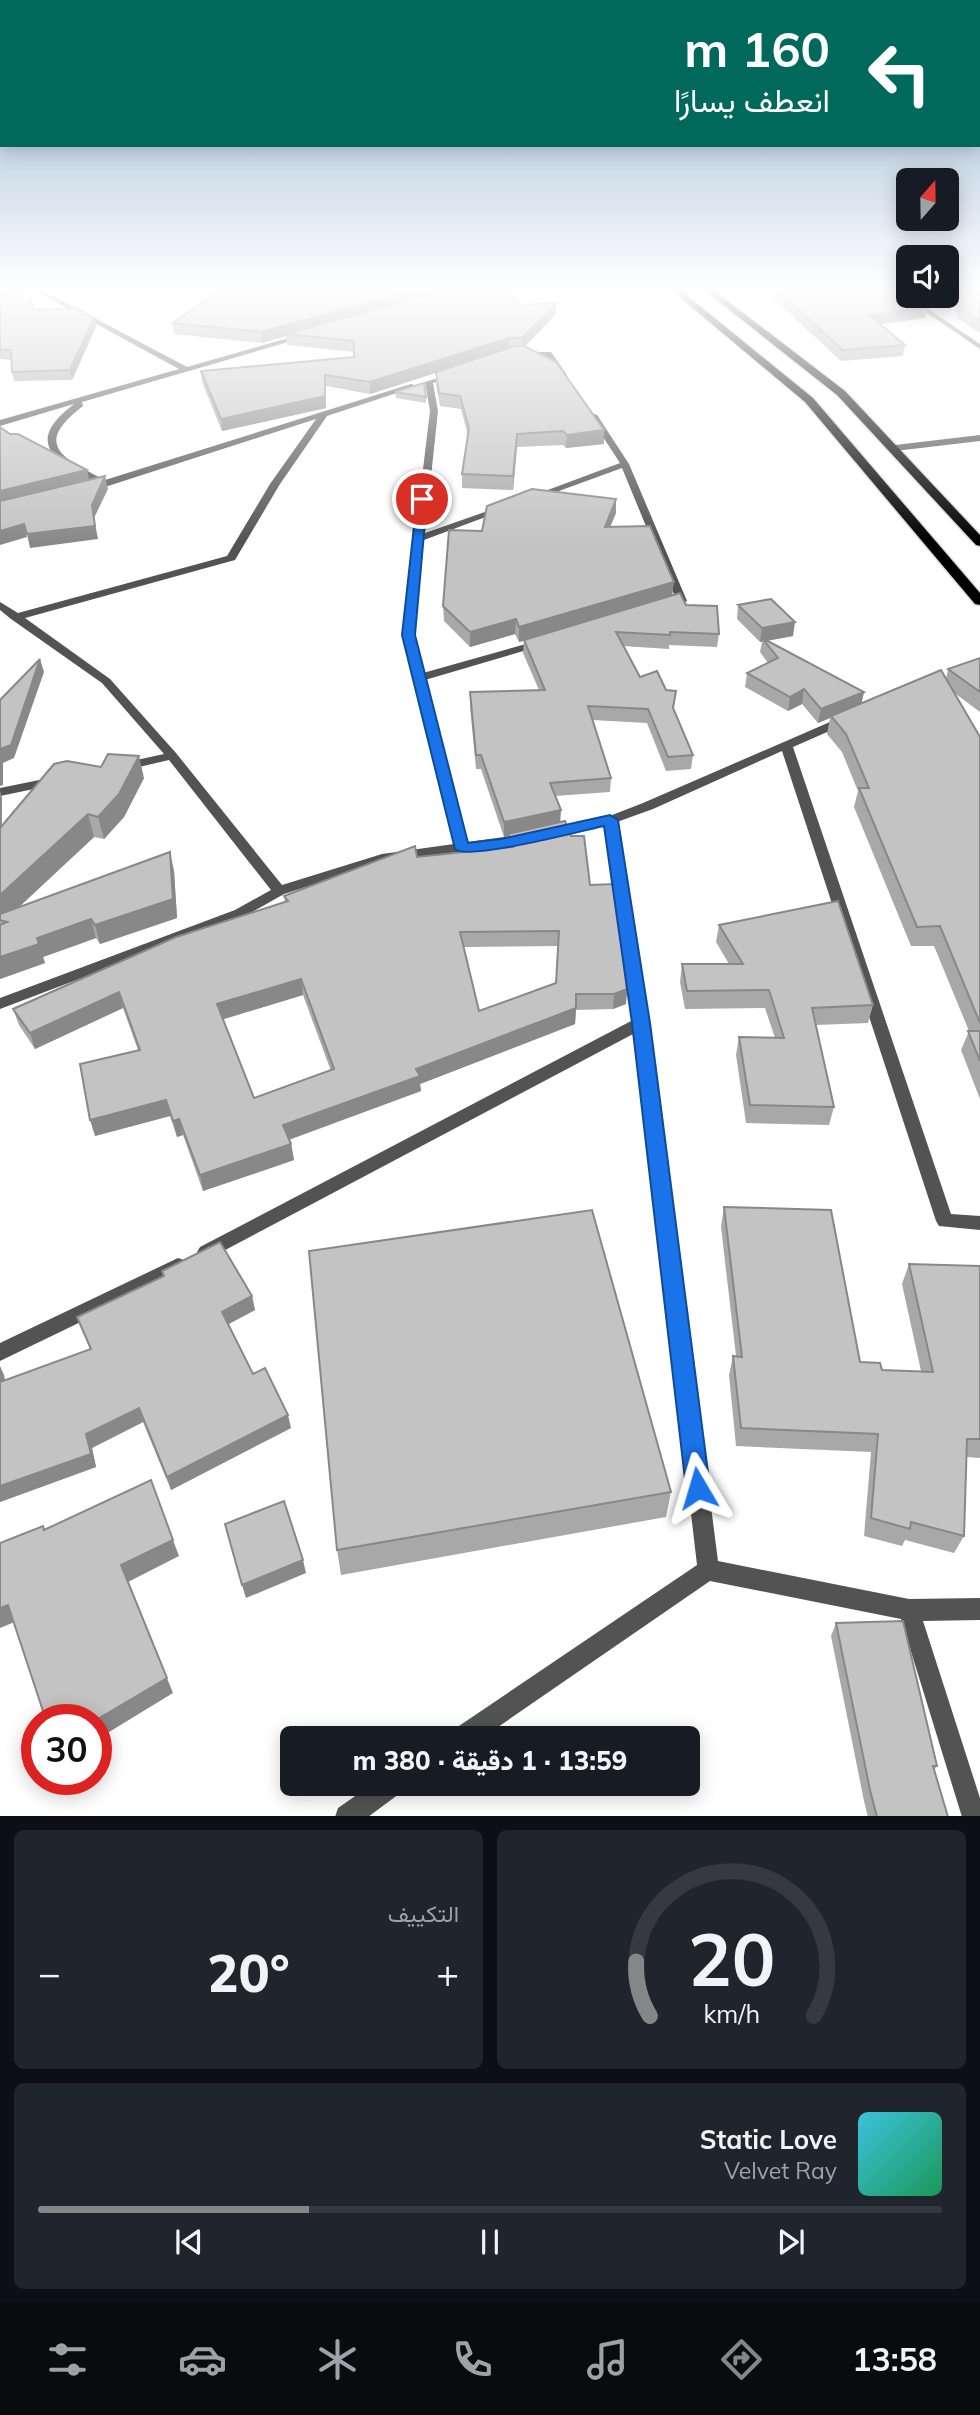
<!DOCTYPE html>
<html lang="ar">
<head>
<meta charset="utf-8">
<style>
  :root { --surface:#171b24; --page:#20242c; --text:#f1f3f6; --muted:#9ea1a6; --line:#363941; --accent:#858687 }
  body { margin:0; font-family:Mulish,Vazirmatn,sans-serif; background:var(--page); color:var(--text); direction:rtl; height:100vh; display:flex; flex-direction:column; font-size:26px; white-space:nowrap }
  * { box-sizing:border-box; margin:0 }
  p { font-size:23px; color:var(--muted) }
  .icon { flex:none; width:38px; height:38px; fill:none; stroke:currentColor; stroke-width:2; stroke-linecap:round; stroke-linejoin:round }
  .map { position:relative; height:1816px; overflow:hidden; direction:ltr }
  .panel { display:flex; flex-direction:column; gap:14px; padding:14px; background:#0d0f14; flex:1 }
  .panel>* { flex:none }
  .top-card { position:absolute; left:0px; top:0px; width:980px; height:147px; box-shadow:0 4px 18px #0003; direction:rtl; background:#00695c; color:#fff; overflow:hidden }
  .needle { width:46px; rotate:20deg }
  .controls { position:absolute; left:896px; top:168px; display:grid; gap:14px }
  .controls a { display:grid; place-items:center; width:63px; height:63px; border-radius:10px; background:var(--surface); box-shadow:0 4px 18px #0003; font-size:35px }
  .speed { position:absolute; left:21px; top:1704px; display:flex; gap:14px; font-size:35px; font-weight:700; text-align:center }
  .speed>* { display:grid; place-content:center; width:91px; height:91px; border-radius:50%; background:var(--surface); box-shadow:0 4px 18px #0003; line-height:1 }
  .speed .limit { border:10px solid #d22; background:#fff; color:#111 }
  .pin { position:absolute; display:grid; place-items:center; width:60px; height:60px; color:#fff; margin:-30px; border:4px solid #fff; border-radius:50%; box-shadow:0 2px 7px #0007 }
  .me { position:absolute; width:77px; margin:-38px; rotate:353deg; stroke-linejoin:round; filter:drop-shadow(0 0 5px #0008) }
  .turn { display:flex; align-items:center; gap:24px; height:147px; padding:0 35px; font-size:32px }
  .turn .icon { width:91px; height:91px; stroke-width:2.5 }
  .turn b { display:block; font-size:49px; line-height:60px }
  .big { font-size:52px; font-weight:800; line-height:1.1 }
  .panel .card { flex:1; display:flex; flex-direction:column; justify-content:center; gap:10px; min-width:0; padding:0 24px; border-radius:10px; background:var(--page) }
  .panel .dial { align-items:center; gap:0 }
  .dial svg { height:182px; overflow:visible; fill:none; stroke:var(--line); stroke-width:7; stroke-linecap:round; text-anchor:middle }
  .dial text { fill:var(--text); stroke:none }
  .song { display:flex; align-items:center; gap:21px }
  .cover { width:84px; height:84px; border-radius:10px; background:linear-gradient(135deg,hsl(190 70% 55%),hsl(150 70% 35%)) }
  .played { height:7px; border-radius:4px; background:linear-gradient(90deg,var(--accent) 30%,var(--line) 30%) }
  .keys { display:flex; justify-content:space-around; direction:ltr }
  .heat { display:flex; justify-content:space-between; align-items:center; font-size:38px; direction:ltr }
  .panel .tiles { flex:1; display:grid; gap:14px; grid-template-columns:1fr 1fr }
  .card:last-child { grid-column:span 2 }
  .trip { position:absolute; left:280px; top:1726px; width:420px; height:70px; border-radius:10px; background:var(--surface); box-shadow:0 4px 18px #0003; font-weight:800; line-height:70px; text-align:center; direction:rtl }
  .tab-bar { display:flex; height:112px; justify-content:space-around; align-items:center; background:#090b0e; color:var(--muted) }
  .tab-bar .icon { width:49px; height:49px }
  .tab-bar .on { color:var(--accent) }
  .tab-bar b { font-size:32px; color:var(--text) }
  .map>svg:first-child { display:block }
</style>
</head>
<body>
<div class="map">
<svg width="980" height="1817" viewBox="0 0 980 1817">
  <rect width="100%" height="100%" fill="#fff"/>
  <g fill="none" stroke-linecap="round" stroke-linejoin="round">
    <defs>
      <g id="primary">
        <polygon points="670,289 679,289 813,398 980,593 980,605 975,604 805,402"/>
        <polygon points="703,289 712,289 845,391 980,535 980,546 976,545 837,395"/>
      </g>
    </defs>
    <use href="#primary" stroke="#dbdbdb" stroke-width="3"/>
    <g fill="#535353" fill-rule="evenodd">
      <path d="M32 289H40L187 367 302 334 309 336 82 402 83 406C33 444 61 458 105 480L411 384 418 386 327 416 280 484 235 560 25 618 110 679 176 753 282 885 382 854 454 844 403 635 430 411 425 382 454 373V377L433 383 438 411 425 533 499 507 507 509 424 540 413 635 423 673 540 640 545 643 544 645 425 680 467 842 526 834 531 835 533 838 531 841 468 850 462 853 457 852 383 862 284 894 245 916 0 1009V998L235 910 271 890 169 760 122 771 118 770 116 767 118 764 164 754 102 683 11 619 0 610V602L18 613 227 556 270 484 316 419 108 486 86 490V486L96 483C53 461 24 442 74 404L0 426V420L179 369Z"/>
      <polygon points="892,289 899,289 980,344 980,349"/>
      <polygon points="521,352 551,352 567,375 560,377 546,356 518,356 517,354"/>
      <polygon points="594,414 597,415 629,464 687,601 673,607 668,604 676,599 622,468 537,499 529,497 620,463 590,417"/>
      <polygon points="980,435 980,441 895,451 891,448 895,445"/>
      <polygon points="846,715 850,716 850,722 793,747 951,1214 980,1216 980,1230 939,1226 936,1221 782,751 653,809 617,822 649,1023 718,1561 909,1599 980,1598 980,1620 923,1621 980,1798 980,1817 962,1817 901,1619 710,1581 482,1738 449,1738 453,1730 697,1565 635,1033 212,1257 206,1260 200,1257 197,1252 200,1247 633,1020 604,825 549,837 542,833 544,830 607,817 643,803"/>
      <polygon points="54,777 58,778 60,781 58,784 0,796 0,788"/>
      <polygon points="178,1258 184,1260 187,1266 184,1272 0,1361 0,1343"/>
      <polygon points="374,1783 407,1783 403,1791 368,1817 335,1817 338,1808"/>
    </g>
    <use href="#primary" fill="#000" fill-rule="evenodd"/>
  </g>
  <g fill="#a8a8a8" fill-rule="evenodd">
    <polygon points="0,289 34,310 94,318 96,327 72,380 14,381 12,372 12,360 0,359"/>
    <polygon points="773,289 900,289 925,318 880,324 905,345 903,356 841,361 772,297"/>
    <polygon points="951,289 980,289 980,333 958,319"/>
    <polygon points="520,305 556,314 525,347 604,430 604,444 566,448 563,445 517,447 513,490 462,488 462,474 468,436 461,409 440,406 436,385 436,373 370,394 326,386 326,408 222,431 202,382 201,371 354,357 354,352 287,345 286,336 262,343 174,334 173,323"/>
    <polygon points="395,392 426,397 426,403 396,398"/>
    <path d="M616 513 610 527 673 595 686 605 719 634 717 647 669 645V649L623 646 640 677 674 709 693 755 691 769 666 771 647 723 592 720 611 778 610 792 555 796 560 822 590 885 627 989 626 1004 613 1009 576 1010 575 1024 420 1084 421 1091 289 1140 291 1144 294 1160 203 1191 183 1135 177 1137 170 1116 95 1136 138 1050 123 1008 35 1049 19 1025 13 1009 285 902 284 896 417 857 508 848V836L504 837 481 769H476L470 706V692L539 690 523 653 524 641 519 642 515 634 470 647 444 621 443 606 482 531ZM558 946 556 983 479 1011 464 947ZM303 995 331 1071 254 1098 223 1019Z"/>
    <polygon points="738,605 793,636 767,641 864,692 861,703 946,679 948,669 980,658 980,712 953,692 980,737 980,1099 961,1050 969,1031 934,946 911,946 854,807 858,791 842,752 827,734 830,718 818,723 802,704 788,711 745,687 747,673 768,663 760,652 762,642 760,642 737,619"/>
    <polygon points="144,778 124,817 104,839 94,837 19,907 174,871 177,918 100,944 96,938 43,957 45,963 0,979 0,791 2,799 2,826"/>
    <polygon points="719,925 873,1005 868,1023 816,1025 834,1107 829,1125 746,1123 736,1055 739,1037 775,1038 765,1008 685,1009 680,982 682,964 729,964 716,942"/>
    <polygon points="724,1207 860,1362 882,1370 921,1371 902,1284 909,1264 980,1266 980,1458 966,1457 964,1536 954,1553 905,1540 902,1546 864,1536 871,1452 736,1446 729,1375 733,1356 736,1356 721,1227"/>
    <polygon points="162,1271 252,1296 255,1310 228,1324 253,1374 291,1428 171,1490 143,1422 92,1448 96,1467 0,1502 4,1375 5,1380 90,1349 77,1317 163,1277"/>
    <polygon points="671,1492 666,1517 341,1575 337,1550"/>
    <polygon points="836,1623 937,1766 934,1770 948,1817 868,1817 864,1801 831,1636"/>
  </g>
  <g fill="#888">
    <polygon points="0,289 20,289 0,297"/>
    <polygon points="417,289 454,289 286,334 286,336 262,343 261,332"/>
    <polygon points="556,303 556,314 522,349 522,338"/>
    <polygon points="927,307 925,318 867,326 869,315"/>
    <polygon points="94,318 96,327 72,380 70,370"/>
    <polygon points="509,338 509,349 370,394 370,382"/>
    <polygon points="325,375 326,408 222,431 221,419"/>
    <polygon points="604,430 604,444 566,448 567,435"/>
    <polygon points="517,434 517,447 513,490 513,476"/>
    <polygon points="87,470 90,482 0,504 0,491"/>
    <polygon points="105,476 108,489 94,518 98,539 30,548 27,534 92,505"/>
    <polygon points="616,499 616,513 604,541 605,527"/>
    <polygon points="24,524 27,537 0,545 0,531"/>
    <polygon points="674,582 672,597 519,642 519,627"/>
    <polygon points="516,619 515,634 470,647 470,632"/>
    <polygon points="795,622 793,636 765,641 762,638 762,642 760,642 762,628"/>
    <polygon points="40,659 44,672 14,758 3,763 3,785 0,786 0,749"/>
    <polygon points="804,689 802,704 788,711 790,697"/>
    <polygon points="864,692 861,706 831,716 830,718 818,723 821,709"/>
    <polygon points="139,756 144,778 124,817 104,839 98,817"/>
    <polygon points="0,791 2,799 1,858 0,856"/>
    <polygon points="561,810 560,825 504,837 504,822"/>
    <polygon points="88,814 94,837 4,921 0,920 0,895"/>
    <polygon points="170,852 174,871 177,918 100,944 95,925"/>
    <polygon points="91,919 96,938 43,957 45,963 0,979 0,957 37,938"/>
    <polygon points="301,979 303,995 221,1020 217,1004"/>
    <polygon points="627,989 626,1004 613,1009 614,994"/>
    <polygon points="119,992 123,1008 35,1049 30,1033"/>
    <polygon points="576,1008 575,1024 420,1084 421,1091 285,1141 283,1125 416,1069"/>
    <polygon points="166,1100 170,1116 95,1136 90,1120"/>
    <polygon points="179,1119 183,1135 177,1137 173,1121"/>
    <polygon points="291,1144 294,1160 203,1191 200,1175"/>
    <polygon points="252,1296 255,1310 225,1326 222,1312"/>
    <polygon points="0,1366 4,1375 6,1395 0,1383"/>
    <polygon points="139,1408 143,1422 92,1448 96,1467 0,1502 0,1486 86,1434"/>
    <polygon points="288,1415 291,1428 171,1490 167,1477"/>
    <polygon points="173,1540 179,1556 128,1582 173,1693 96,1740 96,1720 121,1565"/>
    <polygon points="303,1560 306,1573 246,1598 242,1585"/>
    <polygon points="8,1605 17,1621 0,1628 0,1608"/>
  </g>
  <g fill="#c3c3c3" stroke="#888" stroke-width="2" fill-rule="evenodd">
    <polygon points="21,289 26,289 34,310 75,308 94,318 70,370 12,372 11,350 0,350 0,296"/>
    <polygon points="221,289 417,289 261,332 173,323"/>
    <polygon points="447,289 506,289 520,305 556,303 522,338 509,338 370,382 325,375 325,396 221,419 201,371 354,357 354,341 286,334"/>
    <polygon points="775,289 900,289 908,294 908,296 911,296 927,307 869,315 905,345 843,350"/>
    <polygon points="956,289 980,289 980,321 960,308"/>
    <polygon points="515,346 524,346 556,362 604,430 567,435 563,431 517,434 513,476 462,474 469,428 460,396 439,393 436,372"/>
    <polygon points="424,383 426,397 395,392"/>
    <polygon points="0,427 10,434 18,434 87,470 0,491"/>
    <polygon points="105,476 92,505 95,526 27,534 24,524 0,531 0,501"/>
    <polygon points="532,489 616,499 605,527 650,526 674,582 519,627 516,619 470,632 443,606 449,530 482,531 487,506"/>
    <polygon points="680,593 686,605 717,606 719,634 670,632 670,635 616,632 640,677 657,671 666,690 676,691 673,708 693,755 668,757 648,709 588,706 611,778 550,783 561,810 504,822 481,755 476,755 470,692 545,690 524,640"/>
    <polygon points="771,599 795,622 762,628 738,605"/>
    <polygon points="762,638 864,692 821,709 804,689 790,697 747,673 778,658"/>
    <polygon points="980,658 980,692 948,669"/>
    <polygon points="40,659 11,745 0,749 0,700"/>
    <polygon points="941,670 980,737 980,1023 940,926 917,927 859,788 869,788 846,734 831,716"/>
    <polygon points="108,754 139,756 119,794 98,817 88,814 0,895 0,828 54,764 67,761 101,767"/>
    <path d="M565 821 571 836H584L590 885 614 884 627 989 614 994H576V1008L416 1069 420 1076 283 1125 291 1144 200 1175 179 1119 173 1121 166 1100 90 1120 80 1064 140 1050 119 992 30 1033 13 1009 176 937 288 901 284 896 415 846 417 857 513 847 508 834ZM559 931 556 983 479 1011 460 932ZM301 979 334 1069 254 1098 217 1004Z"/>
    <polygon points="170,852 173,899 95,925 91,919 37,938 39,944 0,957 0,925 7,922 0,920 0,914"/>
    <polygon points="838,901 873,1005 812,1008 834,1107 750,1105 739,1037 784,1038 769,990 687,991 682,964 743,964 719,925"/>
    <polygon points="968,1031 980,1031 980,1061"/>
    <polygon points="724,1207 831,1210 860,1362 880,1363 882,1370 933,1372 909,1264 980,1266 980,1439 967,1439 964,1536 911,1522 910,1529 871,1518 878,1434 741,1428 733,1356 742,1357"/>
    <polygon points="592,1210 671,1492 337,1550 309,1251"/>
    <polygon points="220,1242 252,1296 222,1312 253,1374 265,1368 288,1415 167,1477 139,1408 86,1434 91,1454 0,1486 0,1382 91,1349 77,1317 164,1276 162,1271"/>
    <polygon points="151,1480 173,1540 121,1565 167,1678 96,1720 46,1720 8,1605 0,1608 0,1543 43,1526 44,1530"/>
    <polygon points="284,1501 303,1560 242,1585 225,1524"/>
    <polygon points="903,1621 937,1766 933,1766 948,1817 877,1817 870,1790 836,1623"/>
  </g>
  <linearGradient id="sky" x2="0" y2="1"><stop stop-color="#8baccc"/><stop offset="0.53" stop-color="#fff"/><stop offset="1" stop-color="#fff" stop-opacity="0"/></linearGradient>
  <rect width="980" height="543" fill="url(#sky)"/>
  <path fill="#1a73e8" stroke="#114b97" stroke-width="2" d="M422 496 427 499 415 635 468 843 501 839 610 815 618 820 650 1023 710 1488 706 1496 698 1499 690 1496 686 1488 632 1023 604 826C581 831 467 861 455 849L402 635 417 499Z"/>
</svg>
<div class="controls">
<a><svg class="needle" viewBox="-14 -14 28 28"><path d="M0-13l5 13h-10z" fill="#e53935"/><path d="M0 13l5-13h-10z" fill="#9ea1a6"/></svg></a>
<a><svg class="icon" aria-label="sound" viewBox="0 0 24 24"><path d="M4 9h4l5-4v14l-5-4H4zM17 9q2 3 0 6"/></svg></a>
</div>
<div class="speed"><div class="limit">30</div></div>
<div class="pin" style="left:422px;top:499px;background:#d93025"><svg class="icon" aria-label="arrive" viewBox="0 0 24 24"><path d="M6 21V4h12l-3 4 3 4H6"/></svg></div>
<svg class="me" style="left:698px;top:1488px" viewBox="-20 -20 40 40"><path d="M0-17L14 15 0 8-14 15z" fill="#1a73e8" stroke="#fff" stroke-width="4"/></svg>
<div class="trip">13:59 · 1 دقيقة · 380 m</div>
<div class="top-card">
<div class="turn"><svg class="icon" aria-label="left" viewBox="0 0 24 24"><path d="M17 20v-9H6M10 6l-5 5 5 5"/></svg><div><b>160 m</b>انعطف يسارًا</div></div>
</div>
</div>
<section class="panel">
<div class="tiles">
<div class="card dial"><svg viewBox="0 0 100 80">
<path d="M14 69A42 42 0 1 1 86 69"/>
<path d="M14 69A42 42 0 0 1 8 45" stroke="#858687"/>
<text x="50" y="56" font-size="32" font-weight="700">20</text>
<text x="50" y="72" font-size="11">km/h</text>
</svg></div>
<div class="card"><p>التكييف</p>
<div class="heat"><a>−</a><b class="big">20°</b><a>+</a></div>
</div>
<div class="card">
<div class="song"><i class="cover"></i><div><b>Static Love</b><p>Velvet Ray</p></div></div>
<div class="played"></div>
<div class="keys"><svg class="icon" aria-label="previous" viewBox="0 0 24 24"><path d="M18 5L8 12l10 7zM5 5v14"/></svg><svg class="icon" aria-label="pause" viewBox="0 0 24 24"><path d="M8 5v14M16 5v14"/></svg><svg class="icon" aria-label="next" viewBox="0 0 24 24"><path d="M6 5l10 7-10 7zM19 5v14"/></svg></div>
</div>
</div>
</section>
<nav class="tab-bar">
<b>13:58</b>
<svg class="icon on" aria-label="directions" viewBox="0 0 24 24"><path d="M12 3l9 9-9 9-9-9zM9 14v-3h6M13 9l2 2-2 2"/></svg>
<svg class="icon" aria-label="music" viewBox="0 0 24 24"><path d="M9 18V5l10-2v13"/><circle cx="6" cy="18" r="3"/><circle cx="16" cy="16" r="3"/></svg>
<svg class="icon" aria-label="phone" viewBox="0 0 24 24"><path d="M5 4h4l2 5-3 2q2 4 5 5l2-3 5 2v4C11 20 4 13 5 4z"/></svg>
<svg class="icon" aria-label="climate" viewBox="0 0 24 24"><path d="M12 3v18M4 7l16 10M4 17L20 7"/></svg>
<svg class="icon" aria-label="car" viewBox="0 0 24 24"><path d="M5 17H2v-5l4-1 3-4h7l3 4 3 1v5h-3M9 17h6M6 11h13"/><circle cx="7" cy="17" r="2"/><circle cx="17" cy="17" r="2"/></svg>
<svg class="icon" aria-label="filters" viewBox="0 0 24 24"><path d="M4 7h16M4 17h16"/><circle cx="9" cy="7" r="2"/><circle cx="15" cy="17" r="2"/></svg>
</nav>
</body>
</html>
